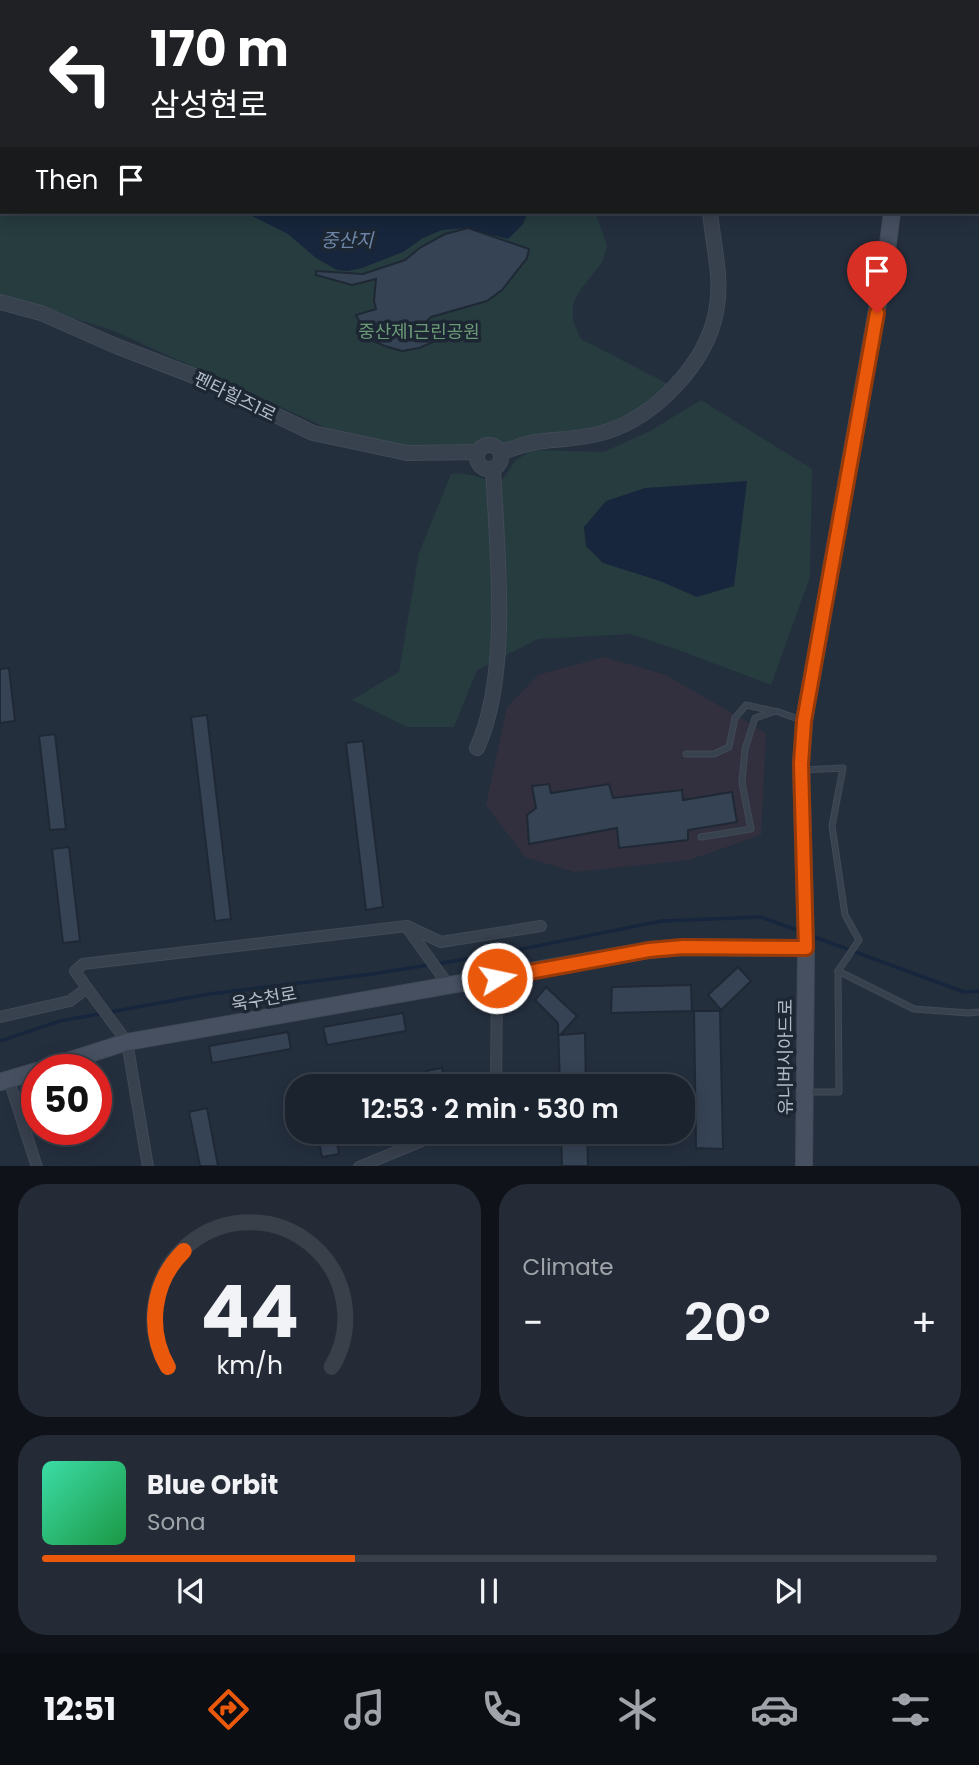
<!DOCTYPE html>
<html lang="en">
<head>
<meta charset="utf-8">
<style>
  :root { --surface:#1b232e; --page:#242b36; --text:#f1f3f6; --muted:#a0a4aa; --line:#39404a; --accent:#ea580c }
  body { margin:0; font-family:Poppins,"Noto Sans KR",sans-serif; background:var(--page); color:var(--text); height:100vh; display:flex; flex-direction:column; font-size:26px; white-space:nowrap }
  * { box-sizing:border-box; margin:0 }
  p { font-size:23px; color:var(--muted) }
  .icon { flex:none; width:38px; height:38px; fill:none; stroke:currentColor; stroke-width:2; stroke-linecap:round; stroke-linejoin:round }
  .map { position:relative; height:1166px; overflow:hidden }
  .panel { display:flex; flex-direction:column; gap:18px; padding:18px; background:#0f1319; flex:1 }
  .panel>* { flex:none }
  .banner { position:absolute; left:0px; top:0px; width:980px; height:214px; box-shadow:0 4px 18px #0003,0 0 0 2px var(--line); background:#202124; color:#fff; overflow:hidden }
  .speed { position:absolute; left:21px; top:1054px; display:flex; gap:14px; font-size:35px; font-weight:700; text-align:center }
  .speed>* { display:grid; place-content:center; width:91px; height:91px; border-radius:50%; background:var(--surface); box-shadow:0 4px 18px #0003,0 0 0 2px var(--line); line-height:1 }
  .speed .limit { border:10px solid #d22; background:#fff; color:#111 }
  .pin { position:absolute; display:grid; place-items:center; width:60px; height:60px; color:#fff; margin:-72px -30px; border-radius:50% 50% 50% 0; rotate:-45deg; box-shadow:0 0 7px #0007 }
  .pin .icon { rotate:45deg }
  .me { position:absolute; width:77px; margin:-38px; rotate:80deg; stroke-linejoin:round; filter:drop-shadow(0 0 5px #0008) }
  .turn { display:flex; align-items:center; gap:24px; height:147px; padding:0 35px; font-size:32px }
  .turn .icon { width:91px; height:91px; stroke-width:2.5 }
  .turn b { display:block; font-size:49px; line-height:60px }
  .then { display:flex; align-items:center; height:66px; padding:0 35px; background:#0003; gap:14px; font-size:26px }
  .big { font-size:52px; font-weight:600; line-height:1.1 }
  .panel .tile { flex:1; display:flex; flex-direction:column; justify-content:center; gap:10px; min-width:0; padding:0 24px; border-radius:28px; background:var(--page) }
  .panel .dial { align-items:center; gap:0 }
  .dial svg { height:182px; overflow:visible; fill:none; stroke:var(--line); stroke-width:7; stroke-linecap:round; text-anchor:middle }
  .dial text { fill:var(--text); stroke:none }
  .song { display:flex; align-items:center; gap:21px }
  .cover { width:84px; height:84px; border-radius:10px; background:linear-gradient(135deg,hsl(160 70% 55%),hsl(140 70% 35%)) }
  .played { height:7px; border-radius:4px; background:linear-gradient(90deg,var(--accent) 35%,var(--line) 35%) }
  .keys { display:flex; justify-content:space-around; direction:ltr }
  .heat { display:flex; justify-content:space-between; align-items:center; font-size:38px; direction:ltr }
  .panel .tiles { flex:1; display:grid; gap:18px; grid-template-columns:1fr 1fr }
  .tile:last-child { grid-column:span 2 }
  .trip { position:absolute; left:285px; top:1074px; width:410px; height:70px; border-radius:28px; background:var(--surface); box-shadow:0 4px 18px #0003,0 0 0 2px var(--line); font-weight:600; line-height:70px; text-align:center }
  .tab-bar { display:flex; height:112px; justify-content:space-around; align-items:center; background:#0b0e12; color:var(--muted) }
  .tab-bar .icon { width:49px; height:49px }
  .tab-bar .on { color:var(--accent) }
  .tab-bar b { font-size:32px; color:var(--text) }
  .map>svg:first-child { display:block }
</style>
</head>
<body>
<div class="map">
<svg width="979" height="1167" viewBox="0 0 979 1167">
  <rect width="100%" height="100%" fill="#242f3e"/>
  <polygon fill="#32303f" points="604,657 666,675 766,733 761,835 689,860 574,872 525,857 486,805 507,707 538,675"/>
  <g fill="#263c3f">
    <polygon points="0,0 333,2 2,2 2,212 595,212 607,245 603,261 581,289 573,304 573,321 581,339 674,387 606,432 500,452 362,444 112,330 0,296"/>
    <path d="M701 400 812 469 810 577 771 685 684 652 631 634 538 639 477 670 454 727H407L352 700 399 672 419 553 451 474C466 471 484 480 500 483L516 460 532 450 604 452 650 431Z"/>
  </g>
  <g fill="#17263c">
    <polygon points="0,0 256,0 258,2 2,2 0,202"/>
    <polygon points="244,212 528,212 523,224 508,239 465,228 442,230 423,238 403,252 362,268 348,271 337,270 316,258 288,234"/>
    <polygon points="747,481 734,586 697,597 660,581 603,563 586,546 584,527 606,501 645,488"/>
  </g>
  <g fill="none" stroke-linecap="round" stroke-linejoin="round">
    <g stroke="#17263c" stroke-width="3.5">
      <polyline points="809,935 964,992 979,991"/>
      <polyline points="0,1041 60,1021 209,994 372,974 492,955 661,921 761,917 802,932"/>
    </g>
  </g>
  <g fill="#364354" stroke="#1f2835" stroke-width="2">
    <polygon points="468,228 529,249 527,258 502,290 487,301 431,317 420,328 433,342 419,348 402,351 385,346 373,341 365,332 356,315 376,309 374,301 376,279 352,285 316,275 316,271 363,274 405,260 421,247 445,234"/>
    <polygon points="9,668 15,721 0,723 0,669"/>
    <polygon points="207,715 231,919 215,921 191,717"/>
    <polygon points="55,734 66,829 50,830 39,736"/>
    <polygon points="363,741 383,907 366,910 346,743"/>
    <polygon points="549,784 551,793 609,784 613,798 682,790 683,800 732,792 737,822 688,830 688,840 619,848 617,828 529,844 527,815 536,808 532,786"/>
    <polygon points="69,847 80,941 63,943 52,849"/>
    <polygon points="738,967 751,981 721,1010 708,995"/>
    <polygon points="691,985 692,1011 611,1013 612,987"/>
    <polygon points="546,987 577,1016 560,1035 585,1033 586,1087 560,1087 558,1023 535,1000"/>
    <polygon points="694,1011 720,1011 723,1149 696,1148"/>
    <polygon points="403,1013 406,1031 327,1045 323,1027"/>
    <polygon points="288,1032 291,1049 212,1063 209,1046"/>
    <polygon points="442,1068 446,1087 430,1087 426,1071"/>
    <polygon points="324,1074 326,1087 308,1087 306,1077"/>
    <polygon points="207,1108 218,1166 200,1166 189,1112"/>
    <polygon points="317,1132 335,1132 339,1154 322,1157"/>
    <polygon points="561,1132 587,1132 588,1166 562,1166"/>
  </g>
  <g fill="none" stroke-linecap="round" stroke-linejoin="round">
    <defs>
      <g id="service">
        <polyline points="686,754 714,754 729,747 735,718 746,705 773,711"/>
        <polyline points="803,770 843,768 832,826 845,915 859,940 838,971 839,1092 808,1092"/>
        <polyline points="701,837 751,829 742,783 745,749 755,718 776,711 801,720"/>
        <polyline points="838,971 914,1009 969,1013 979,1012"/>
      </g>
      <g id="minor">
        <polyline points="408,929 449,986"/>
        <polyline points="87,988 127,1042 148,1167"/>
        <polyline points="0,1017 70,1001 87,988 75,971 83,964 407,926 441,942 541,926"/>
        <polyline points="9,1080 37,1167"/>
        <polyline points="496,1087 497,978"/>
        <polyline points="359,1167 444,1132"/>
      </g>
      <g id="tertiary">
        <polyline points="709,2 709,0"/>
        <polyline points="0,302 41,313 116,346 194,376 313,433 407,453 478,452"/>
        <circle cx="489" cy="457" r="12"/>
        <path d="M500 452C512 449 524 444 536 442 559 439 583 439 605 432 655 417 706 364 716 312 723 279 713 245 710 212"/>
        <path d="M477 748C511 674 497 550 493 469"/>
      </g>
      <g id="secondary">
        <polyline points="915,2 915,0"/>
        <polyline points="42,1069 127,1042 649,950 683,947 806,948"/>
        <polyline points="0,1082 37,1071"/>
        <polyline points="804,1167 806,948 801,764 804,721 886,259 892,212"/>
      </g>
    </defs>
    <use href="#service" stroke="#414a57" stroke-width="7"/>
    <use href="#minor" stroke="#414a57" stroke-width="12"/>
    <use href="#tertiary" stroke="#414a57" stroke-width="16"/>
    <use href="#secondary" stroke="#414a57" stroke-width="18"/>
    <use href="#service" stroke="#38414e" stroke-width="5"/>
    <use href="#minor" stroke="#38414e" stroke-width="10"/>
    <use href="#tertiary" stroke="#38414e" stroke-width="14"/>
    <use href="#secondary" stroke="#465061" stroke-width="16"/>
  </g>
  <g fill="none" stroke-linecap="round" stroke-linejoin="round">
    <defs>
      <polyline id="route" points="497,978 649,950 683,947 806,948 801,764 804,721 877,313"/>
    </defs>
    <use href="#route" stroke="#983908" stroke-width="18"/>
    <use href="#route" stroke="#ea580c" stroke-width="12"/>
  </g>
  <g text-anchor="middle" stroke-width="7" stroke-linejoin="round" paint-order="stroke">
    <g font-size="18" fill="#6b9a76" stroke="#1d2633">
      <text x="419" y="338">중산제1근린공원</text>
    </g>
    <g font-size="18" fill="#b4bcc9" stroke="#1d2633">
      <text transform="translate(235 397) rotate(26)" y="6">펜타힐즈1로</text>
      <text transform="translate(264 999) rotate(-10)" y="6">욱수천로</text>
      <text transform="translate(786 1057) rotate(-90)" y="6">유니버시아드로</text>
    </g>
    <g font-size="19" font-style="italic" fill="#6d86a8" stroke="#1d2633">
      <text x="347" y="247">중산지</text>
    </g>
  </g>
</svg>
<div class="speed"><div class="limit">50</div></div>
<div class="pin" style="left:877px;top:313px;background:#d93025"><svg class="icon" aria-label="arrive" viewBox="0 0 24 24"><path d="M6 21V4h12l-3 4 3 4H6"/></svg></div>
<svg class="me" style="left:497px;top:978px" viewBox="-20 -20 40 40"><circle r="17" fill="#ea580c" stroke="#fff" stroke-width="3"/><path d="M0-11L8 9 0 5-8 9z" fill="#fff"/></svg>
<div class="trip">12:53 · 2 min · 530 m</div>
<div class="banner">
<div class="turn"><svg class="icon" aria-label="left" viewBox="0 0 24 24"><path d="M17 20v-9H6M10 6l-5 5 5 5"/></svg><div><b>170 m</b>삼성현로</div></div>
<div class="then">Then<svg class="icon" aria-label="arrive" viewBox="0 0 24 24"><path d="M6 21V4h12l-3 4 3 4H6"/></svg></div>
</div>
</div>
<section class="panel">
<div class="tiles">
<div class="tile dial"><svg viewBox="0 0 100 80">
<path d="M14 69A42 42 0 1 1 86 69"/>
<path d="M14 69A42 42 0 0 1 21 18" stroke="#ea580c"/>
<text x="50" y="56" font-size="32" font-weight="700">44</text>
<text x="50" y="72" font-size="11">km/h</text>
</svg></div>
<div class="tile"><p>Climate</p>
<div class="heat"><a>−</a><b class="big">20°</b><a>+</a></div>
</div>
<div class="tile">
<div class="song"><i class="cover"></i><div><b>Blue Orbit</b><p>Sona</p></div></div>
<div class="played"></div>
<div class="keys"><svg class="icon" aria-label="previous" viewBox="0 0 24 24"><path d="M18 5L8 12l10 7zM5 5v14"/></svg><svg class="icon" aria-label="pause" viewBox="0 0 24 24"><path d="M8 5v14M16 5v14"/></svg><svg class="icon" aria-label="next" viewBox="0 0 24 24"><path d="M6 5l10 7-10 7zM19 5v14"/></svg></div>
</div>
</div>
</section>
<nav class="tab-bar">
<b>12:51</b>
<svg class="icon on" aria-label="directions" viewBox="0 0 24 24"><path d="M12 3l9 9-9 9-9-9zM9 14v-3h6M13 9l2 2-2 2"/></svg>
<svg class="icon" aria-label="music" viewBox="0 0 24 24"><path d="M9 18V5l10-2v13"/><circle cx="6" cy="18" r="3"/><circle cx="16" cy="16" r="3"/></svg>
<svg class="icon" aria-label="phone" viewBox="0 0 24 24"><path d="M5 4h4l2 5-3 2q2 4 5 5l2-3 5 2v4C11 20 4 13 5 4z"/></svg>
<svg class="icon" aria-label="climate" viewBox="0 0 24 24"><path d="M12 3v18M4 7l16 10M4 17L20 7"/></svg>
<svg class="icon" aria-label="car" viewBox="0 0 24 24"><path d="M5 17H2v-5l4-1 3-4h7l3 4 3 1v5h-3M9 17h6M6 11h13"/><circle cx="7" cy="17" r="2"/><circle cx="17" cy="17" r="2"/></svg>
<svg class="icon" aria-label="filters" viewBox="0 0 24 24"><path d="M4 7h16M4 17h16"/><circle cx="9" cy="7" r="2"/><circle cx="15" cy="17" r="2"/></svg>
</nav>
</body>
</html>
